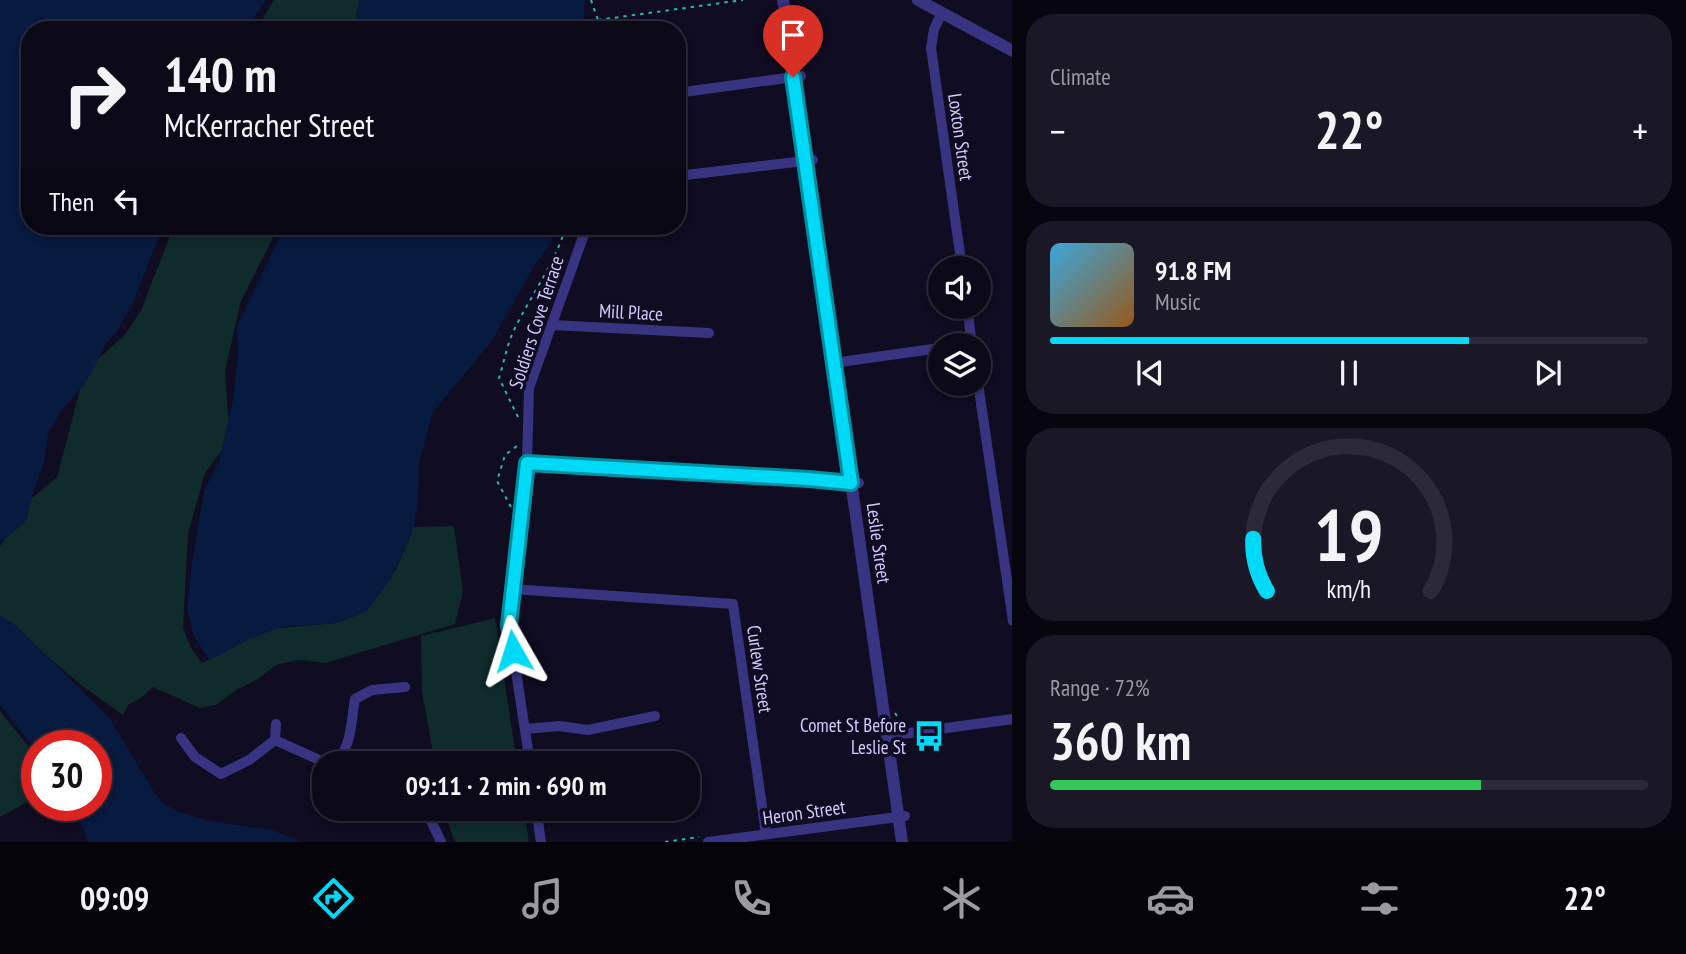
<!DOCTYPE html>
<html lang="en">
<head>
<meta charset="utf-8">
<style>
  :root { --surface:#0c0919; --page:#1a1726; --text:#f1f3f6; --muted:#9a9aa2; --line:#2c2a38; --accent:#00daf7 }
  body { margin:0; font-family:"PT Sans Narrow",sans-serif; background:var(--page); color:var(--text); height:100vh; display:flex; flex-direction:column; font-size:26px; white-space:nowrap }
  * { box-sizing:border-box; margin:0 }
  p { font-size:23px; color:var(--muted) }
  .icon { flex:none; width:38px; height:38px; fill:none; stroke:currentColor; stroke-width:2; stroke-linecap:round; stroke-linejoin:round }
  .map { position:relative; flex:1; overflow:hidden }
  .sheet { display:flex; flex-direction:column; gap:14px; padding:14px; background:#07050e; width:674px }
  .sheet>* { flex:none }
  .top-card { position:absolute; left:21px; top:21px; width:665px; height:214px; border-radius:28px; box-shadow:0 4px 10px #0003,0 0 0 2px var(--line); background:#0c0919; color:var(--text); overflow:hidden }
  .fabs { position:absolute; left:928px; top:256px; display:grid; gap:14px }
  .fabs a { display:grid; place-items:center; width:63px; height:63px; border-radius:50%; background:var(--surface); box-shadow:0 4px 10px #0003,0 0 0 2px var(--line); font-size:35px }
  .speed { position:absolute; left:21px; top:730px; display:flex; gap:14px; font-size:35px; font-weight:700; text-align:center }
  .speed>* { display:grid; place-content:center; width:91px; height:91px; border-radius:50%; background:var(--surface); box-shadow:0 4px 10px #0003,0 0 0 2px var(--line); line-height:1 }
  .speed .limit { border:10px solid #d22; background:#fff; color:#111 }
  .pin { position:absolute; display:grid; place-items:center; width:60px; height:60px; color:#fff; margin:-72px -30px; border-radius:50% 50% 50% 0; rotate:-45deg; box-shadow:0 0 7px #0007 }
  .pin .icon { rotate:45deg }
  .me { position:absolute; width:77px; margin:-38px; rotate:354deg; stroke-linejoin:round; filter:drop-shadow(0 0 5px #0008) }
  .turn { display:flex; align-items:center; gap:24px; height:147px; padding:0 28px; font-size:32px }
  .turn .icon { width:91px; height:91px; stroke-width:2.5 }
  .turn b { display:block; font-size:49px; line-height:60px }
  .then { display:flex; align-items:center; height:66px; padding:0 28px; background:#0003; gap:14px; font-size:26px }
  .big { font-size:52px; font-weight:600; line-height:1.1 }
  .sheet .tile { flex:1; display:flex; flex-direction:column; justify-content:center; gap:10px; min-width:0; padding:0 24px; border-radius:28px; background:var(--page) }
  .sheet .dial { align-items:center; gap:0 }
  .dial svg { height:182px; overflow:visible; fill:none; stroke:var(--line); stroke-width:7; stroke-linecap:round; text-anchor:middle }
  .dial text { fill:var(--text); stroke:none }
  .song { display:flex; align-items:center; gap:21px }
  .cover { width:84px; height:84px; border-radius:10px; background:linear-gradient(135deg,hsl(200 70% 55%),hsl(30 70% 35%)) }
  .played { height:7px; border-radius:4px; background:linear-gradient(90deg,var(--accent) 70%,var(--line) 70%) }
  .keys { display:flex; justify-content:space-around; direction:ltr }
  .heat { display:flex; justify-content:space-between; align-items:center; font-size:38px; direction:ltr }
  .charge { height:10px; border-radius:5px; background:linear-gradient(90deg,#34c759 72%,var(--line) 0) }
  .trip { position:absolute; left:312px; top:751px; width:388px; height:70px; border-radius:28px; background:var(--surface); box-shadow:0 4px 10px #0003,0 0 0 2px var(--line); font-weight:600; line-height:70px; text-align:center }
  .dock { display:flex; height:112px; justify-content:space-around; align-items:center; background:#05040a; color:var(--muted) }
  .dock .icon { width:49px; height:49px }
  .dock .active { color:var(--accent) }
  .dock b { font-size:32px; color:var(--text) }
  main { display:flex; flex:1; min-height:0 }
  .map>svg:first-child { display:block }
</style>
</head>
<body>
<main>
<div class="map">
<svg width="1013" height="842" viewBox="0 0 1013 842">
  <rect width="100%" height="100%" fill="#100c21"/>
  <g fill="#0f2b2b">
    <polygon points="274,0 361,0 352,30 256,30"/>
    <polygon points="174,226 279,226 241,301 225,371 230,439 205,473 188,534 183,628 191,648 202,663 268,629 336,623 357,615 396,569 414,527 454,526 463,592 455,624 325,663 298,660 276,665 258,679 236,690 216,705 200,708 153,687 142,697 128,705 123,715 81,685 0,616 0,546 31,499 57,477 80,390 97,360 125,335 141,310"/>
    <polygon points="495,618 517,763 435,763 422,692 421,636"/>
    <polygon points="0,711 37,757 37,797 0,817"/>
    <polygon points="443,809 524,809 529,842 455,842"/>
  </g>
  <g fill="#071a3f">
    <polygon points="0,0 266,0 245,30 30,30 30,226 165,226 154,249 133,303 117,332 107,342 84,385 64,407 48,433 45,459 31,499 26,522 0,542"/>
    <polygon points="359,0 585,0 583,30 353,30"/>
    <polygon points="285,226 555,226 551,243 536,263 492,341 433,412 419,463 418,499 414,527 391,578 367,611 336,623 281,627 245,641 210,660 194,637 187,608 192,562 204,491 219,461 233,401 238,354 237,326"/>
    <polygon points="0,615 19,628 111,720 154,792 163,803 178,812 211,821 272,830 302,842 88,842 74,805 96,805 96,746 37,746 37,752 0,705"/>
  </g>
  <g fill="none" stroke-linecap="round" stroke-linejoin="round">
    <g stroke="#27b7b1" stroke-width="2" stroke-dasharray="3.5 5" stroke-linecap="butt">
      <polyline points="591,0 598,20 597,30"/>
      <polyline points="598,20 743,0"/>
      <polyline points="981,351 985,376"/>
      <path d="M518 417 499 378C504 362 507 345 514 330 531 295 555 264 566 226"/>
      <polyline points="511,507 497,481 505,455 517,446"/>
      <polyline points="895,713 902,723"/>
      <polyline points="665,842 699,837"/>
    </g>
    <g stroke="#383482" stroke-width="10">
      <polyline points="942,13 934,29 931,48 962,268"/>
      <polyline points="677,93 801,76"/>
      <polyline points="677,176 813,160"/>
      <polyline points="967,306 972,345"/>
      <polyline points="552,325 709,333"/>
      <polyline points="833,363 940,348"/>
      <polyline points="978,383 1013,621"/>
      <polyline points="527,463 859,483"/>
      <polyline points="512,589 733,604 766,834"/>
      <polyline points="525,729 559,726 588,730 655,716"/>
      <polyline points="887,736 1013,719"/>
      <polyline points="181,738 195,757 221,774 249,760 275,740 326,763"/>
      <polyline points="275,740 276,724"/>
      <path d="M335 763C352 747 351 721 355 699L372 690 405 687"/>
      <polyline points="530,763 509,625 527,463 529,388 587,226"/>
      <polyline points="425,808 441,842"/>
      <polyline points="536,808 541,842"/>
      <polyline points="708,842 905,816"/>
    </g>
    <g stroke="#383482" stroke-width="12">
      <polyline points="783,0 902,842"/>
      <polyline points="918,0 1013,51"/>
    </g>
  </g>
  <g fill="none" stroke-linecap="round" stroke-linejoin="round">
    <defs>
      <polyline id="route" points="513,651 509,625 527,463 809,479 851,483 793,77"/>
    </defs>
    <use href="#route" stroke="#008ea1" stroke-width="18"/>
    <use href="#route" stroke="#00daf7" stroke-width="12"/>
  </g>
  <defs>
    <symbol id="bus-bare" viewBox="-9 -9 18 18"><path d="M-5-6H5V4H4V6H2V4H-2V6H-4V4H-5ZM-3.5-4V0h7V-4ZM-3.5 1.2v1.5H-2V1.2ZM2 1.2v1.5H3.5V1.2Z" fill="#00daf7" stroke="#100c21" stroke-width="2.5" paint-order="stroke"/></symbol>
  </defs>
  <g fill-rule="evenodd">
    <use href="#bus-bare" x="907" y="714" width="44" height="44"/>
  </g>
  <g text-anchor="middle" stroke-width="7" stroke-linejoin="round" paint-order="stroke">
    <g font-size="19" fill="#d2ccff" stroke="#100c21">
      <text transform="translate(961 137) rotate(82)" y="7">Loxton Street</text>
      <text transform="translate(631 312) rotate(3)" y="7">Mill Place</text>
      <text transform="translate(536 322) rotate(-72)" y="7">Soldiers Cove Terrace</text>
      <text transform="translate(879 543) rotate(82)" y="7">Leslie Street</text>
      <text transform="translate(760 669) rotate(82)" y="7">Curlew Street</text>
      <text transform="translate(804 812) rotate(-8)" y="7">Heron Street</text>
    </g>
    <g font-size="19" fill="#d2ccff" stroke="#100c21" text-anchor="end">
      <text x="906" y="732">Comet St Before<tspan x="906" dy="22">Leslie St</tspan></text>
    </g>
  </g>
</svg>
<div class="fabs">
<a><svg class="icon" aria-label="sound" viewBox="0 0 24 24"><path d="M4 9h4l5-4v14l-5-4H4zM17 9q2 3 0 6"/></svg></a>
<a><svg class="icon" aria-label="layers" viewBox="0 0 24 24"><path d="M12 4l9 5-9 5-9-5zM3 14l9 5 9-5"/></svg></a>
</div>
<div class="speed"><div class="limit">30</div></div>
<div class="pin" style="left:793px;top:77px;background:#d93025"><svg class="icon" aria-label="arrive" viewBox="0 0 24 24"><path d="M6 21V4h12l-3 4 3 4H6"/></svg></div>
<svg class="me" style="left:513px;top:651px" viewBox="-20 -20 40 40"><path d="M0-17L14 15 0 8-14 15z" fill="#00daf7" stroke="#fff" stroke-width="4"/></svg>
<div class="trip">09:11 · 2 min · 690 m</div>
<div class="top-card">
<div class="turn"><svg class="icon" aria-label="right" viewBox="0 0 24 24"><path d="M7 20v-9h11M14 6l5 5-5 5"/></svg><div><b>140 m</b>McKerracher Street</div></div>
<div class="then">Then<svg class="icon" aria-label="left" viewBox="0 0 24 24"><path d="M17 20v-9H6M10 6l-5 5 5 5"/></svg></div>
</div>
</div>
<section class="sheet">
<div class="tile"><p>Climate</p>
<div class="heat"><a>−</a><b class="big">22°</b><a>+</a></div>
</div>
<div class="tile">
<div class="song"><i class="cover"></i><div><b>91.8 FM</b><p>Music</p></div></div>
<div class="played"></div>
<div class="keys"><svg class="icon" aria-label="previous" viewBox="0 0 24 24"><path d="M18 5L8 12l10 7zM5 5v14"/></svg><svg class="icon" aria-label="pause" viewBox="0 0 24 24"><path d="M8 5v14M16 5v14"/></svg><svg class="icon" aria-label="next" viewBox="0 0 24 24"><path d="M6 5l10 7-10 7zM19 5v14"/></svg></div>
</div>
<div class="tile dial"><svg viewBox="0 0 100 80">
<path d="M14 69A42 42 0 1 1 86 69"/>
<path d="M14 69A42 42 0 0 1 8 46" stroke="#00daf7"/>
<text x="50" y="56" font-size="32" font-weight="700">19</text>
<text x="50" y="72" font-size="11">km/h</text>
</svg></div>
<div class="tile"><p>Range · 72%</p><b class="big">360 km</b><div class="charge"></div></div>
</section>
</main>
<nav class="dock">
<b>09:09</b>
<svg class="icon active" aria-label="directions" viewBox="0 0 24 24"><path d="M12 3l9 9-9 9-9-9zM9 14v-3h6M13 9l2 2-2 2"/></svg>
<svg class="icon" aria-label="music" viewBox="0 0 24 24"><path d="M9 18V5l10-2v13"/><circle cx="6" cy="18" r="3"/><circle cx="16" cy="16" r="3"/></svg>
<svg class="icon" aria-label="phone" viewBox="0 0 24 24"><path d="M5 4h4l2 5-3 2q2 4 5 5l2-3 5 2v4C11 20 4 13 5 4z"/></svg>
<svg class="icon" aria-label="climate" viewBox="0 0 24 24"><path d="M12 3v18M4 7l16 10M4 17L20 7"/></svg>
<svg class="icon" aria-label="car" viewBox="0 0 24 24"><path d="M5 17H2v-5l4-1 3-4h7l3 4 3 1v5h-3M9 17h6M6 11h13"/><circle cx="7" cy="17" r="2"/><circle cx="17" cy="17" r="2"/></svg>
<svg class="icon" aria-label="filters" viewBox="0 0 24 24"><path d="M4 7h16M4 17h16"/><circle cx="9" cy="7" r="2"/><circle cx="15" cy="17" r="2"/></svg>
<b>22°</b>
</nav>
</body>
</html>
